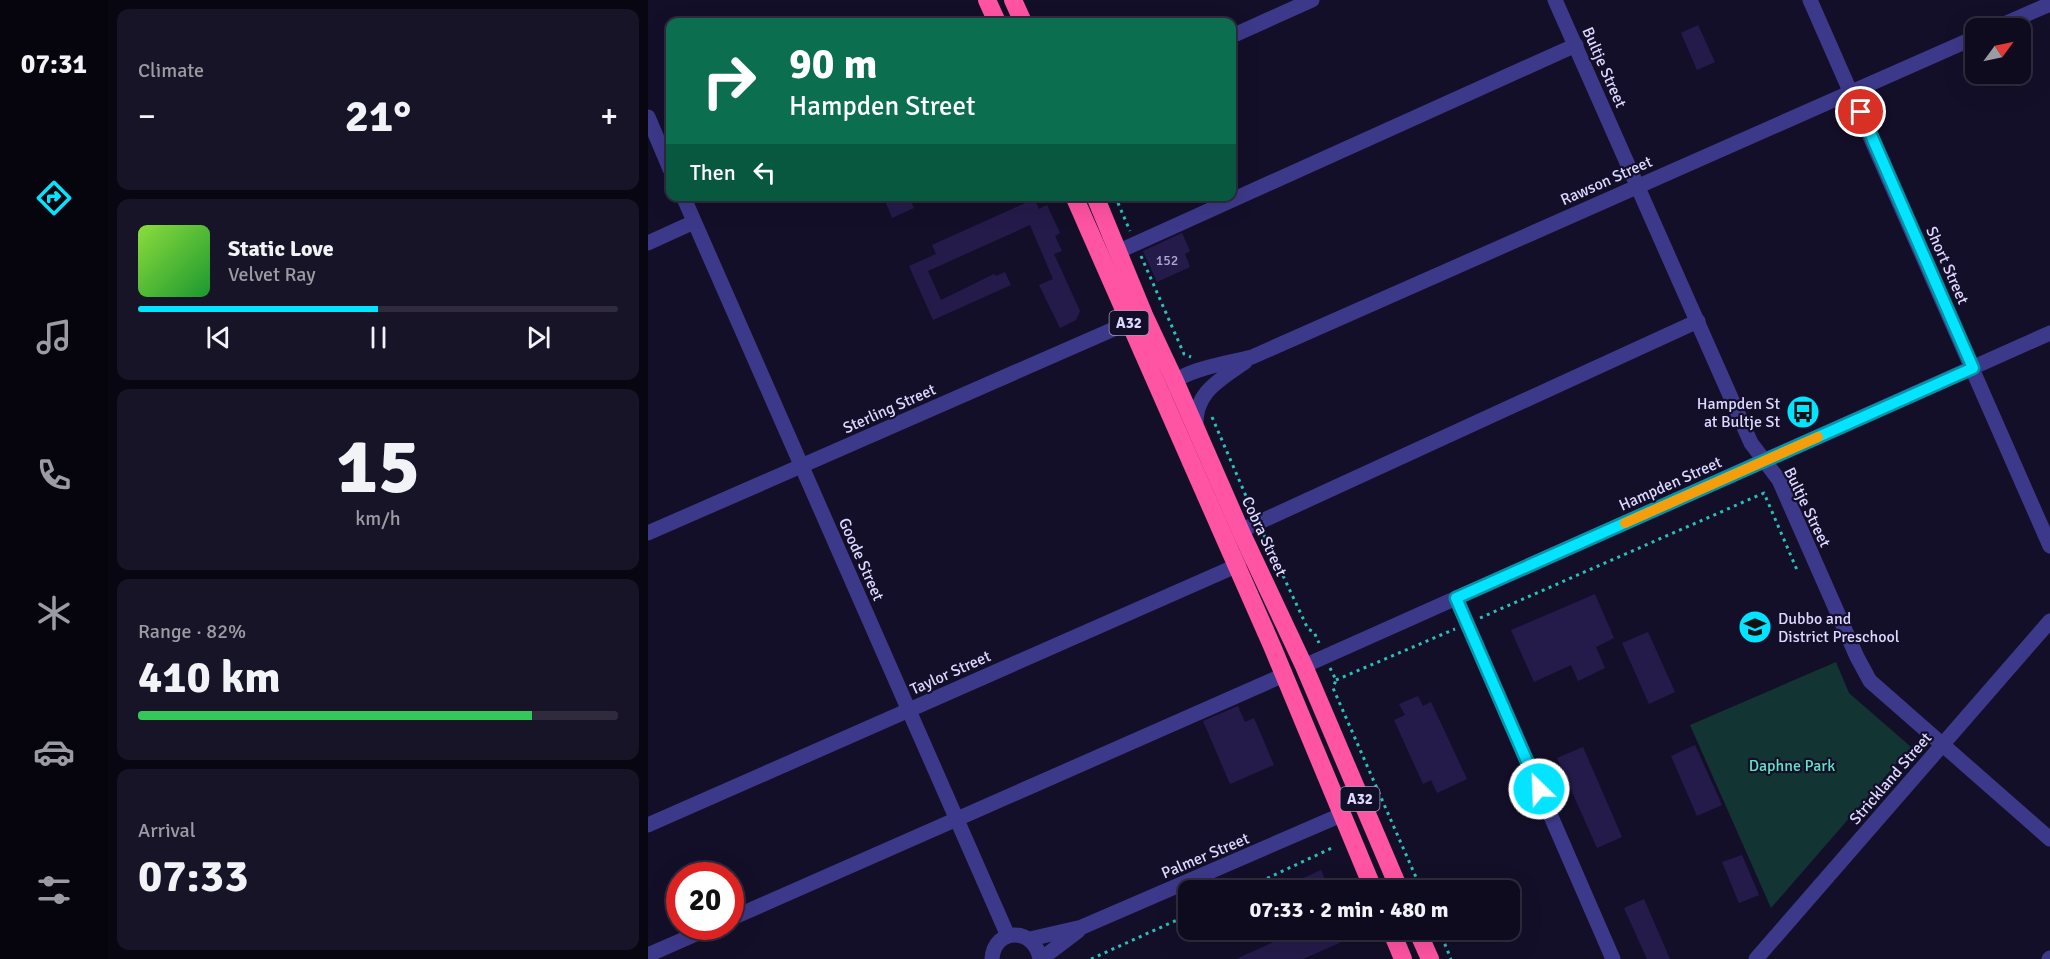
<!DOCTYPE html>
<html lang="en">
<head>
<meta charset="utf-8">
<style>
  :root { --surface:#0f0b1f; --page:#181428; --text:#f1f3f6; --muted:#9b9ba4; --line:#2f2b3d; --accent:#04e3ff }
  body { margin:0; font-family:Signika,sans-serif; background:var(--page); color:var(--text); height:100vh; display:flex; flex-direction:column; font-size:22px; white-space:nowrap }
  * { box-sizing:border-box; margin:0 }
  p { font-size:20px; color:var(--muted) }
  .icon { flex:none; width:33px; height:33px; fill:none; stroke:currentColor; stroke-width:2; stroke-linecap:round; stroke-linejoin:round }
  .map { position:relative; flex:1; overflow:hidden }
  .sheet { display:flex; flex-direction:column; gap:9px; padding:9px; background:#080611; width:540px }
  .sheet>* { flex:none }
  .top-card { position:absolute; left:18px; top:18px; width:570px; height:183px; border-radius:12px; box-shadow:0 6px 24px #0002,0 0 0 2px var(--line); background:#0b6e4f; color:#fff; overflow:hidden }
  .needle { width:39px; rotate:57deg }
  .fabs { position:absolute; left:1317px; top:18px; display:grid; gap:12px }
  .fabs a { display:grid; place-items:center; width:66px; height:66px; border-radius:12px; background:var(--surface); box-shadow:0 6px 24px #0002,0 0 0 2px var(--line); font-size:30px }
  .speed { position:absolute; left:18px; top:862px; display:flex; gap:12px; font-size:30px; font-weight:700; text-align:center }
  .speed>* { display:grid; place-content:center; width:78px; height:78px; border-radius:50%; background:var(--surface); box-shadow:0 6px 24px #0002,0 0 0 2px var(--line); line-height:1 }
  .speed .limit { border:9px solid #d22; background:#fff; color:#111 }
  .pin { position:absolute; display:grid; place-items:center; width:51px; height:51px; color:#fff; margin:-26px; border:3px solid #fff; border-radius:50%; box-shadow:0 2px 6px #0007 }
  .me { position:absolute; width:66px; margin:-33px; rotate:336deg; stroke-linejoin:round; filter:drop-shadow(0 0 4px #0008) }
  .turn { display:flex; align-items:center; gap:21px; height:126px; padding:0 24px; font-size:27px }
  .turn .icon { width:78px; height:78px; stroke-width:2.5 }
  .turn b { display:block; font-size:42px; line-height:51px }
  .then { display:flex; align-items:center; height:57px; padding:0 24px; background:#0003; gap:12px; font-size:22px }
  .big { font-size:45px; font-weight:800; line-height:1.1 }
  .sheet .tile { flex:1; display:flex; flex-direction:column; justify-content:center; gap:9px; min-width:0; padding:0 21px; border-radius:12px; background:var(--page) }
  .sheet .dial { align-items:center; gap:0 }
  .dial b { font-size:78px; line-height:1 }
  .song { display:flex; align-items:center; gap:18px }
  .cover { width:72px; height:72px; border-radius:9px; background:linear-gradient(135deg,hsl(90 70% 55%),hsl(130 70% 35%)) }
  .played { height:6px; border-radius:3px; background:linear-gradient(90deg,var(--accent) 50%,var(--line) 50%) }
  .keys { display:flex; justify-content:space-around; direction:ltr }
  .heat { display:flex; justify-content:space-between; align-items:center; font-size:33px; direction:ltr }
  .charge { height:9px; border-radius:4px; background:linear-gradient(90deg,#34c759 82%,var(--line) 0) }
  .trip { position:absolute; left:530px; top:880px; width:342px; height:60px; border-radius:12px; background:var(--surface); box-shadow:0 6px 24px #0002,0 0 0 2px var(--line); font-weight:800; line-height:60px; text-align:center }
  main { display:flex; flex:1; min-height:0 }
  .dock { display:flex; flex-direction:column; width:108px; justify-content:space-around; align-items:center; background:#06040c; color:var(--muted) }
  .dock .icon { width:42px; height:42px }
  .dock .selected { color:var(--accent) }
  .dock b { font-size:27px; color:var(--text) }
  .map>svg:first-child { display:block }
</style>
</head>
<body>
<main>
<nav class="dock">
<b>07:31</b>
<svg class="icon selected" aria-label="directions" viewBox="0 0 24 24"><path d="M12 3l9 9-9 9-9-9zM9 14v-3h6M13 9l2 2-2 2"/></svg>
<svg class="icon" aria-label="music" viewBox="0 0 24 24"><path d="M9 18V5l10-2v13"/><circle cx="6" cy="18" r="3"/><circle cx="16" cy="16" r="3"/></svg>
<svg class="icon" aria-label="phone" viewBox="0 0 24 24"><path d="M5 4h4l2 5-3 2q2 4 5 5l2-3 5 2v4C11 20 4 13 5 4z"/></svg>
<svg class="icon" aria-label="climate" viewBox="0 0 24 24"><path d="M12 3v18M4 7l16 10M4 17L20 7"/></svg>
<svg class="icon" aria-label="car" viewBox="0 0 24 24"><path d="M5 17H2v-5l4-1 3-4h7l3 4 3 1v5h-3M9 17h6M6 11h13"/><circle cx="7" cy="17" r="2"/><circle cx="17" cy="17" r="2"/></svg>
<svg class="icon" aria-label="filters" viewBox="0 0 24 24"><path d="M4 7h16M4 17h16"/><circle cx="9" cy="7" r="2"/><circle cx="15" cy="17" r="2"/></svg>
</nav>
<section class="sheet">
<div class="tile"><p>Climate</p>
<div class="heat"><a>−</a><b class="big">21°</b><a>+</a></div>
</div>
<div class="tile">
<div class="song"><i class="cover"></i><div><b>Static Love</b><p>Velvet Ray</p></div></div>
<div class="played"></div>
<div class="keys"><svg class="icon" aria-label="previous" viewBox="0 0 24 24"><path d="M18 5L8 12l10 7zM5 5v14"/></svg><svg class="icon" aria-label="pause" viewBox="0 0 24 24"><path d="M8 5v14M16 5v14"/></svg><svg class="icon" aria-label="next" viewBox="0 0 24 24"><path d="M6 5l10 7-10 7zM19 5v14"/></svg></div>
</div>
<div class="tile dial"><b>15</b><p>km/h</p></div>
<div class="tile"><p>Range · 82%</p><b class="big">410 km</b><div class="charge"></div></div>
<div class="tile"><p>Arrival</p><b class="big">07:33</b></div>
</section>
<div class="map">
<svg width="1402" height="959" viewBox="0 0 1402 959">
  <rect width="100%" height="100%" fill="#140f29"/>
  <polygon fill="#123433" points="1188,662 1201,693 1263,747 1123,908 1042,725"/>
  <g fill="#251b4b">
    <polygon points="1050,25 1067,62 1049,70 1033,33"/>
    <polygon points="235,196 261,196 266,208 244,218"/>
    <polygon points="386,198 391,209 399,205 412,233 407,236 414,251 406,254 432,311 428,320 412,328 391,285 405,279 382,225 280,271 293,300 346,274 348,276 357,272 363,285 285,320 261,266 288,254 284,245 375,204"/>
    <polygon points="534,233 542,251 537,254 542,267 509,282 495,251"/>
    <polygon points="947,594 966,638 948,647 957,668 930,681 923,665 886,682 863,630"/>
    <polygon points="1000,632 1027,692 1001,704 974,643"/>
    <polygon points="770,696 775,706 783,702 819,779 789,793 783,780 775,784 746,720 757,715 751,704"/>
    <polygon points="590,706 597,722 606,718 626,765 582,784 555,721"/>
    <polygon points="1047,745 1074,805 1049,816 1023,756"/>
    <polygon points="935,747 974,837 949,848 909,758"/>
    <polygon points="1094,855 1111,895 1091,903 1074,862"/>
    <polygon points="673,870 682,891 627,891"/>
    <polygon points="996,899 1022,959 999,959 976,908"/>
    <polygon points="626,930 721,930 655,959 588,959 630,940"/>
  </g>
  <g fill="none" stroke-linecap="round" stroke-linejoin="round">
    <g stroke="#2bbfb8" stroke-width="3" stroke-dasharray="3 4.5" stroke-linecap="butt">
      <polyline points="467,196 482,231"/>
      <polyline points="493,256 536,354 543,357"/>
      <polyline points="564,417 604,510"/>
      <polyline points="616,535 660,629 666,632 671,643"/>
      <polyline points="832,618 1116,493 1149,570"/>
      <polyline points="682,668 688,680 685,688 774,891"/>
      <polyline points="688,680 807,629"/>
      <polyline points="592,891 686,847"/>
      <polyline points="791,930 803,959"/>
      <polyline points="443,959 540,915"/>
    </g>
    <g stroke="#3d398a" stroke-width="15">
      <polyline points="907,0 1103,443 1131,480 1209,657 1222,681 1402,839"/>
      <polyline points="1162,0 1402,546"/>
      <polyline points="1347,28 1402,4"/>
      <polyline points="584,36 664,0"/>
      <polyline points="0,117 22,169"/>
      <polyline points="35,196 360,936"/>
      <polyline points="0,243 46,222"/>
      <polyline points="469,252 928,45"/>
      <path d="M521 388C530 370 585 362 604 357L1328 37"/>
      <path d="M548 427C546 392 572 380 597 362"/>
      <polyline points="592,531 1050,321"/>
      <polyline points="0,533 491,318"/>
      <polyline points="808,598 965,959"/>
      <polyline points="656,666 1402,333"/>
      <polyline points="0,825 588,566 594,557"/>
      <polyline points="82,919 636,675"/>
      <polyline points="382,939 434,927 693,815"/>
      <polyline points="0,955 64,927"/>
      <path d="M344 959C346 927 387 927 392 959"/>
      <polyline points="393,959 430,931"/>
      <polyline points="1108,959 1402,621"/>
      <polyline points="1401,959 1402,958"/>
    </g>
    <g stroke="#ff53a3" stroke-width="18">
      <polyline points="339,0 349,22"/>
      <polyline points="365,0 375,22"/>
      <polyline points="426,196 624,646 726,891"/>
      <polyline points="447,196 496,315 527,381 594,534 656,666 752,891"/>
      <polyline points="743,930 755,959"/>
      <polyline points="769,930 782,959"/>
    </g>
  </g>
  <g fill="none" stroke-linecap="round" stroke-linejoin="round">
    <defs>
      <polyline id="route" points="891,789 808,598 1325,368 1213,112"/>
    </defs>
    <use href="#route" stroke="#0394a6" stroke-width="15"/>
    <use href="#route" stroke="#04e3ff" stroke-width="10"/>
    <polyline stroke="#f59e0b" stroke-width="10" points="977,523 1170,437"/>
  </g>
  <defs>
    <symbol id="bus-disc" viewBox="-11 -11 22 22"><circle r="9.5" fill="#04e3ff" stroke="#140f29"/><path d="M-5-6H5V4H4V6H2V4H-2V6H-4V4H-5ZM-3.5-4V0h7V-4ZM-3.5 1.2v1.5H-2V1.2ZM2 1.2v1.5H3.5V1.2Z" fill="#111"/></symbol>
    <symbol id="school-disc" viewBox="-11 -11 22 22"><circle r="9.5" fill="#04e3ff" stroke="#140f29"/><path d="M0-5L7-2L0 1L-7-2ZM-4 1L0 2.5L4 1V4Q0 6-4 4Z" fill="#111"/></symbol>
  </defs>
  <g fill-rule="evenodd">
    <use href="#bus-disc" x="1136" y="393" width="38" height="38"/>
    <use href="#school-disc" x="1088" y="608" width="38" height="38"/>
  </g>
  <g text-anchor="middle" stroke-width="4.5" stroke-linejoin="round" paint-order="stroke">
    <g font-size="14" fill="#afa9d2">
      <text x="519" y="265">152</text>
    </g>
    <g fill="#140f29" stroke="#a19cbf" stroke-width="1.5">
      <rect x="461.5" y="311" width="39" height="24" rx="4.5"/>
      <rect x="692.5" y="787" width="39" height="24" rx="4.5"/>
    </g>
    <g font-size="15" font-weight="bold" fill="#ddd8ff">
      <text x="481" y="328">A32</text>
      <text x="712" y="804">A32</text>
    </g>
    <g font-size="16" fill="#ddd8ff" stroke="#140f29">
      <text transform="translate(957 67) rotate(66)" y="6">Bultje Street</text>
      <text transform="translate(958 180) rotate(-24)" y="6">Rawson Street</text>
      <text transform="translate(1300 265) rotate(66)" y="6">Short Street</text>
      <text transform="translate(241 408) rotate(-24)" y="6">Sterling Street</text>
      <text transform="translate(1022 483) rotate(-24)" y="6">Hampden Street</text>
      <text transform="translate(1160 507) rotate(64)" y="6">Bultje Street</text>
      <text transform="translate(617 536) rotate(65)" y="6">Cobra Street</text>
      <text transform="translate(214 559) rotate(66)" y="6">Goode Street</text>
      <text transform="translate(302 672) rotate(-24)" y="6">Taylor Street</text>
      <text transform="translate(1242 778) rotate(-49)" y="6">Strickland Street</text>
      <text transform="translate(557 855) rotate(-23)" y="6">Palmer Street</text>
    </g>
    <g font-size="16" fill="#ddd8ff" stroke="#140f29" text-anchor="end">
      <text x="1132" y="409">Hampden St<tspan x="1132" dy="18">at Bultje St</tspan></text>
      <text x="1130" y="624" text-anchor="start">Dubbo and<tspan x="1130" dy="18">District Preschool</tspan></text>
    </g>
    <g font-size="16" fill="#5ee5c5" stroke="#140f29">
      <text x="1144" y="771">Daphne Park</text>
    </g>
  </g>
</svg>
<div class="fabs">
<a><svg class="needle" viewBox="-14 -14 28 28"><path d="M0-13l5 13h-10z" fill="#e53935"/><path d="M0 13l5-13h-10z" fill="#9b9ba4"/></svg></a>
</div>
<div class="speed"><div class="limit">20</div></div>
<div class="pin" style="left:1213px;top:112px;background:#d93025"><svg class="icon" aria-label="arrive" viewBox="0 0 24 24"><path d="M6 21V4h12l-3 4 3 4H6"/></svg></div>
<svg class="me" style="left:891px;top:789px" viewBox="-20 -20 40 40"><circle r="17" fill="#04e3ff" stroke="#fff" stroke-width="3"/><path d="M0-11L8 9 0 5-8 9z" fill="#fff"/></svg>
<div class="trip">07:33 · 2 min · 480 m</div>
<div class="top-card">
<div class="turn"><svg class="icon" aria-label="right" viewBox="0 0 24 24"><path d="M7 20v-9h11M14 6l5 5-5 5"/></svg><div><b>90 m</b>Hampden Street</div></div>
<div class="then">Then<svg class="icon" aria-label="left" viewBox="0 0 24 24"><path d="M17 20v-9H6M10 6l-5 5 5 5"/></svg></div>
</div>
</div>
</main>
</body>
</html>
